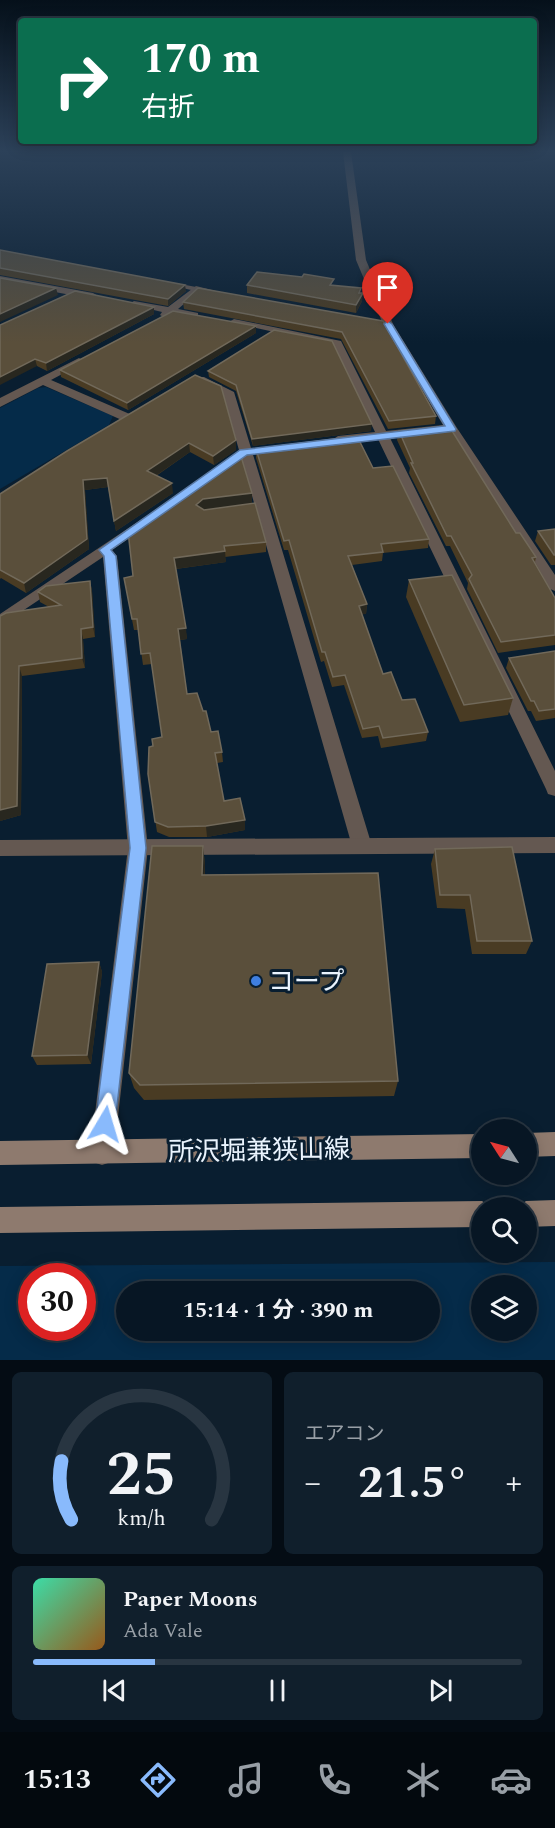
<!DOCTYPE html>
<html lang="ja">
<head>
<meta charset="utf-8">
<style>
  :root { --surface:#071624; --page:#101f2c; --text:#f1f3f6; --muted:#989fa6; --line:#283541; --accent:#89bafc }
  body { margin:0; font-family:Spectral,"Noto Sans JP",serif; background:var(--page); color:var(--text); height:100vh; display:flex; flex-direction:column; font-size:22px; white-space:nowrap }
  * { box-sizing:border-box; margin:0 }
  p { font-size:20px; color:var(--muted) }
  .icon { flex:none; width:33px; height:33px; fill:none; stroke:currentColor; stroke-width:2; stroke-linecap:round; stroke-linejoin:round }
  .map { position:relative; height:1360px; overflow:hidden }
  .sheet { display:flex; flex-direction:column; gap:12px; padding:12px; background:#040c14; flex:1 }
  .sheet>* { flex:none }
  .banner { position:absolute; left:18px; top:18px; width:519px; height:126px; border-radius:6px; box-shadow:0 3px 15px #0003,0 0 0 2px var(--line); background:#0b6e4f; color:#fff; overflow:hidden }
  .needle { width:39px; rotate:306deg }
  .fabs { position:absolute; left:471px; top:1119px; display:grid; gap:12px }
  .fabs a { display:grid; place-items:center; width:66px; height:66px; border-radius:50%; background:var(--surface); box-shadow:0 3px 15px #0003,0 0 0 2px var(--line); font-size:30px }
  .speed { position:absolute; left:18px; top:1263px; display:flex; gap:12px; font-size:30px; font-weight:700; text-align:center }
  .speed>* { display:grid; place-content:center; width:78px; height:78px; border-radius:50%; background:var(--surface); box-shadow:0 3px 15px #0003,0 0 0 2px var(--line); line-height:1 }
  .speed .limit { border:9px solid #d22; background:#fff; color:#111 }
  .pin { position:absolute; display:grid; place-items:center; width:51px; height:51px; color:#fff; margin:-62px -26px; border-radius:50% 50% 50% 0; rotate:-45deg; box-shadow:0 0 6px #0007 }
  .pin .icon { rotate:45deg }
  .me { position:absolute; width:66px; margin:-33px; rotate:7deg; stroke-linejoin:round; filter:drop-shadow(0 0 4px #0008) }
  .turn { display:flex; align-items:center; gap:21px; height:126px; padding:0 24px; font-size:27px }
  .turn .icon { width:78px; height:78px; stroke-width:2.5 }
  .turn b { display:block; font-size:42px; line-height:51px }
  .big { font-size:45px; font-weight:700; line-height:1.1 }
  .sheet .card { flex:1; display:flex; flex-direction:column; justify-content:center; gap:9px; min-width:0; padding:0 21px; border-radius:9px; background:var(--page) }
  .sheet .dial { align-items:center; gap:0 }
  .dial svg { height:156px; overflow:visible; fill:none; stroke:var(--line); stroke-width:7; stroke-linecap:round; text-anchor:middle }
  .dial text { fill:var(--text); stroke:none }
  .song { display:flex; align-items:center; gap:18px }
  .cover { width:72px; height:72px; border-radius:9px; background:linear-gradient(135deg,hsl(160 70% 55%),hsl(30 70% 35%)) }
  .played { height:6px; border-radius:3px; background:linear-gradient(90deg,var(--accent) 25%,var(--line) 25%) }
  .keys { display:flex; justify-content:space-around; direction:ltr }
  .heat { display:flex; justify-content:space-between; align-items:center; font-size:33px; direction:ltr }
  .sheet .tiles { flex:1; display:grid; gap:12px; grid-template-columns:1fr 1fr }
  .card:last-child { grid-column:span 2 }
  .trip { position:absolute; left:116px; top:1281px; width:324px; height:60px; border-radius:30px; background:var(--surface); box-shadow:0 3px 15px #0003,0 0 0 2px var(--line); font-weight:700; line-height:60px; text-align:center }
  .menu { display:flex; height:96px; justify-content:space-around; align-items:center; background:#03090e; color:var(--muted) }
  .menu .icon { width:42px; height:42px }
  .menu .on { color:var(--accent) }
  .menu b { font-size:27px; color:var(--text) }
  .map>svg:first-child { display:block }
</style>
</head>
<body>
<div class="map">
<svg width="555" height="1360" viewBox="0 0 555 1360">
  <rect width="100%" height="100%" fill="#091e30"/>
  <g fill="#052b49" fill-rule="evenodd">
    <polygon points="46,387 113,416 109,425 0,489 0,408 38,388"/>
    <path d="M555 1262V1360H0V1266ZM82 1276V1328H32V1276ZM482 1286H526V1330H482ZM126 1292H429V1330H126Z"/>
  </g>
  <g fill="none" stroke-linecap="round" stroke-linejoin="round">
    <polygon fill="#645851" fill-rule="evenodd" points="170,282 196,287 200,289 196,291 168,285 168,283"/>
    <g fill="#645851" fill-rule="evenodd">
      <polygon points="343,152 351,152 366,260 393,324 457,428 555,575 555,591 550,589 448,432 390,438 555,771 555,796 548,794 546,789 378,439 338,444 332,440 338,436 375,432 333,345 229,322 234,319 341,341 386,431 443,425 383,324 356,260"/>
      <polygon points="0,276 93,293 98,296 93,299 0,282"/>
      <polygon points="196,286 224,293 219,296 198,292 178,309 198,313 198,317 172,314 165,318 160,315 162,312 129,304 134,301 168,307"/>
      <polygon points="79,358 84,361 83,363 51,380 132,415 132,421 124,421 43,385 0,407 0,398"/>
      <polygon points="196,377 204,377 234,392 372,846 369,852 362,854 355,852 352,846 223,394 196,381"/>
      <polygon points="145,517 150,518 150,524 112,550 117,556 148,848 114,1153 111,1162 102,1165 93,1162 90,1153 128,848 103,557 0,626 0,614"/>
    </g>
    <polygon fill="#645851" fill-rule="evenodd" points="555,837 555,853 0,856 0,840"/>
    <g fill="#8e7a6e" fill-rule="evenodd">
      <polygon points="555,1132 555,1156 526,1157 526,1133"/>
      <polygon points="482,1134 482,1158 0,1165 0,1141"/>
      <polygon points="555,1200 555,1226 526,1227 526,1208 516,1208 526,1201"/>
      <polygon points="482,1201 492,1208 482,1208 482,1227 0,1233 0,1207"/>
    </g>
  </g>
  <g fill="#493b23">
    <polygon points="0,250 186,291 168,306 0,275"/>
    <polygon points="247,285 334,285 361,293 362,301 356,313 247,293"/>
    <polygon points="183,302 383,321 436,416 435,424 388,429 341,339 184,309"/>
    <polygon points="154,307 154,314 47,371 37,366 0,325"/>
    <polygon points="256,333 128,410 61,377 60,370"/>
    <polygon points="208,371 371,431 253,446 236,391 209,377"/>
    <polygon points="195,375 236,440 236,450 214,465 190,452 156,476 173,493 116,531 108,487 85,490 89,549 26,593 1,578 0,579 0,494"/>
    <polygon points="399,431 516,533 536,557 535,562 555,598 555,645 498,653 467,589 468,583 450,546 446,546 409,473 410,468 397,440"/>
    <polygon points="256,449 373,468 429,539 428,548 383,553 382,561 352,565 367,604 366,614 362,614 383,674 428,732 426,741 381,748 378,736 362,738 344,685 332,687 324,661 321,662 288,550 284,550 256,458"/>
    <polygon points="252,493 252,503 266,542 266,552 225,557 226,562 176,569 187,639 180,640 187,694 211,732 222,752 223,762 217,763 224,801 245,820 245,830 207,837 169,837 157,832 148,774 153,746 162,737 152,664 143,665 138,630 134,630 124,578 133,576"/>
    <polygon points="555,529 555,565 551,565 535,541 538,531"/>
    <polygon points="409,580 513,698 508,715 460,722 406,597"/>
    <polygon points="90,581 92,591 95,637 83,639 85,668 22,676 21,815 0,821 0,616 49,607 40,602 38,592"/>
    <polygon points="555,651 555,718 536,721 531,711 528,711 506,668 509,658"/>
    <polygon points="203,846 205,865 205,875 398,1081 394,1096 144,1100 134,1088 129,1073"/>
    <polygon points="435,849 532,941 526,954 472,954 465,909 437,908 431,864"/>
    <polygon points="99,962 102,972 91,1064 37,1065 32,1056"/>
  </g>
  <g fill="#28271f">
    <polygon points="185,285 186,291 168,306 168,299"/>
    <polygon points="56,288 58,295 0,322 0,314"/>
    <polygon points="363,293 362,301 356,313 356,305"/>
    <polygon points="154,307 154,314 47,371 46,363"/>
    <polygon points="256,326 256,333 128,410 127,403"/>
    <polygon points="35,359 37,366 0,385 0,377"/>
    <polygon points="372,424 371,431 253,446 252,439"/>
    <polygon points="236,440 236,450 214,465 213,456"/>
    <polygon points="189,443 190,452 148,481 147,471"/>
    <polygon points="107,478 108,487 85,490 89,549 26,593 24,583 83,480"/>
    <polygon points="172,483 173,493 116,531 114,521"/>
    <polygon points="252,493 252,504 204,510 196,505 203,499"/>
    <polygon points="225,551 226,562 175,569 174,558"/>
    <polygon points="90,581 92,591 95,637 93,627"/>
    <polygon points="367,604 366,614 358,615 359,606"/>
    <polygon points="186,628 187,639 180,640 178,629"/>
    <polygon points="81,629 83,639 85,668 82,658"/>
    <polygon points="19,666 22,676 21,815 0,821 0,810"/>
    <polygon points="245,820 245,830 207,837 206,826"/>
    <polygon points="203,846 205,865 204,894 202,875"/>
    <polygon points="99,962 102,972 91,1064 87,1055"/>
  </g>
  <g fill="#5a4f3b" stroke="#71695a" stroke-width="1.5">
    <polygon points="0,250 185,285 168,299 0,268"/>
    <polygon points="257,272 302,277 304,274 334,279 330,285 361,288 359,293 363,293 356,305 247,285"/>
    <polygon points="0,278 56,288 0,314"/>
    <polygon points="198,288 383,321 436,416 389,421 342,332 183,302"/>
    <polygon points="75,291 154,307 46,363 35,359 0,377 0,325"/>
    <polygon points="173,311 256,326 127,403 60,370"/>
    <polygon points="274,330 332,341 372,424 252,439 236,385 208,371"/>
    <polygon points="195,375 221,386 236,440 213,456 189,443 147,471 172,483 114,521 107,478 83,480 87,539 24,583 0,570 0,494 67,451"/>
    <polygon points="449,426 516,533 520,533 536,557 532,558 555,598 555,635 501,642 469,579 472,575 451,536 447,536 411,463 413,463 399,431"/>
    <polygon points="357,436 373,468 393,466 429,539 381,544 383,552 348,556 367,604 359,606 383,674 391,672 402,700 415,699 428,732 383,738 379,726 363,729 345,675 333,677 325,652 322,652 289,540 284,541 256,449"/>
    <polygon points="240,453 252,493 203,499 196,505 204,510 255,503 266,542 224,546 225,551 174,558 186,628 178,629 187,694 197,693 203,711 206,711 211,732 218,731 222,752 215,753 224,801 240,798 245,820 206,826 168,827 155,822 148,774 149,747 153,746 152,739 162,737 150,653 141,654 137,619 132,619 124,578 133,576 128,531"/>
    <polygon points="555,529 555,555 554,555 538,531"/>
    <polygon points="452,575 513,698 464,705 409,580"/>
    <polygon points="90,581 93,627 81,629 82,658 19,666 17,806 0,810 0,616 6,613 61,605 38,592 46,586"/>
    <polygon points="555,651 555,709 539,711 534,701 531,701 509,658"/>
    <polygon points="152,846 203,846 202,875 378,873 398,1081 140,1085 129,1073"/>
    <polygon points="512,847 532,941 477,941 470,895 440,895 435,849"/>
    <polygon points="99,962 87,1055 32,1056 47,964"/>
  </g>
  <linearGradient id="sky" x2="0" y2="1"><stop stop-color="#05101a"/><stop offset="0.44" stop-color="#2c4159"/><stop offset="1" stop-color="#2c4159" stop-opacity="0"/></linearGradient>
  <rect width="555" height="343" fill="url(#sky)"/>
  <polygon fill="#89bafc" stroke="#5979a4" stroke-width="1.5" points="388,321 392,324 456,429 455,431 247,455 111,550 116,556 146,848 115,1124 112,1131 105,1134 98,1131 95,1124 130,848 104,556 99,550 240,450 445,426 384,324"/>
  <circle fill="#3f7fe0" stroke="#091e30" stroke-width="2" cx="256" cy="981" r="6"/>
  <g text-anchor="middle" stroke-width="6" stroke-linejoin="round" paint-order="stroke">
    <g font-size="26" fill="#eaf4fe" stroke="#091e30" text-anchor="start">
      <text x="268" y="990">コープ</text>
    </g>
    <g font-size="26" fill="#eaf4fe" stroke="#091e30">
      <text transform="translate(259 1150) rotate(-1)" y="9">所沢堀兼狭山線</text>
    </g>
  </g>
</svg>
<div class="fabs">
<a><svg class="needle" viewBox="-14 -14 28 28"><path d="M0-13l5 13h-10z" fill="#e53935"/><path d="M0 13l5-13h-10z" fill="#989fa6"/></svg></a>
<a><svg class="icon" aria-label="search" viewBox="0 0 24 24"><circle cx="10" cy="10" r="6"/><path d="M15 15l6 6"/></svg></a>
<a><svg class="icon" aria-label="layers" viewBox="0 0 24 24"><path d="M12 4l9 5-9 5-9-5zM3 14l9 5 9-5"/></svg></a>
</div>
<div class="speed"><div class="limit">30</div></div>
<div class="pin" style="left:388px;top:324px;background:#d93025"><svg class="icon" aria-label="arrive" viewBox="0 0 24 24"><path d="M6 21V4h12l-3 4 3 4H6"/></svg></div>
<svg class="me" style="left:105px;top:1124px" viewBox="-20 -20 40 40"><path d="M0-17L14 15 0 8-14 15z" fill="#89bafc" stroke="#fff" stroke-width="4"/></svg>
<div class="trip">15:14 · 1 分 · 390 m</div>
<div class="banner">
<div class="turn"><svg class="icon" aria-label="right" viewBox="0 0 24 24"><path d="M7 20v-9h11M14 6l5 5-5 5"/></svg><div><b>170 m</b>右折</div></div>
</div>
</div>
<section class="sheet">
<div class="tiles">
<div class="card dial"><svg viewBox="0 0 100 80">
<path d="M14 69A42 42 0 1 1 86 69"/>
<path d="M14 69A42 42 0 0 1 9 39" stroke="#89bafc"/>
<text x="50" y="56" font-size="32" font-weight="700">25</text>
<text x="50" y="72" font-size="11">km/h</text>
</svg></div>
<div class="card"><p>エアコン</p>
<div class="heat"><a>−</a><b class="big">21.5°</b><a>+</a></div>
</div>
<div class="card">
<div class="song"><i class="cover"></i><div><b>Paper Moons</b><p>Ada Vale</p></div></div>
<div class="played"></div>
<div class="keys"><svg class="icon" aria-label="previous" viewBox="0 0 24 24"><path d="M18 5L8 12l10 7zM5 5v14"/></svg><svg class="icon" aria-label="pause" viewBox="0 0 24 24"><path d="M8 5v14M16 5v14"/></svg><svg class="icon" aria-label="next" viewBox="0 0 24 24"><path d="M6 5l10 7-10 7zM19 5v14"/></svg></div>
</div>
</div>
</section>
<nav class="menu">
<b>15:13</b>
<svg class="icon on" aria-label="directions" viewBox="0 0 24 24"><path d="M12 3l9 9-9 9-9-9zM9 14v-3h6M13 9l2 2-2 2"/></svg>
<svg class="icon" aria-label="music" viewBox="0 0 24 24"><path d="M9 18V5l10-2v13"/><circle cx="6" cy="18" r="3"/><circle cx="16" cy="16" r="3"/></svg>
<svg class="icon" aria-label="phone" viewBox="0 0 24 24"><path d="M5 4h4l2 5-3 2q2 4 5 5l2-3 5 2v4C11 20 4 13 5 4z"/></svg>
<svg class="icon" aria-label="climate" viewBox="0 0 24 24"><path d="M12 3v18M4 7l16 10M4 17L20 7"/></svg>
<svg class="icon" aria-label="car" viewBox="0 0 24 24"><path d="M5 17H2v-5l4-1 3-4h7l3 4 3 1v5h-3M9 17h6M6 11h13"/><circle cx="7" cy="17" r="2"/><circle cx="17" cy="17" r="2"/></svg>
</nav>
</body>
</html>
